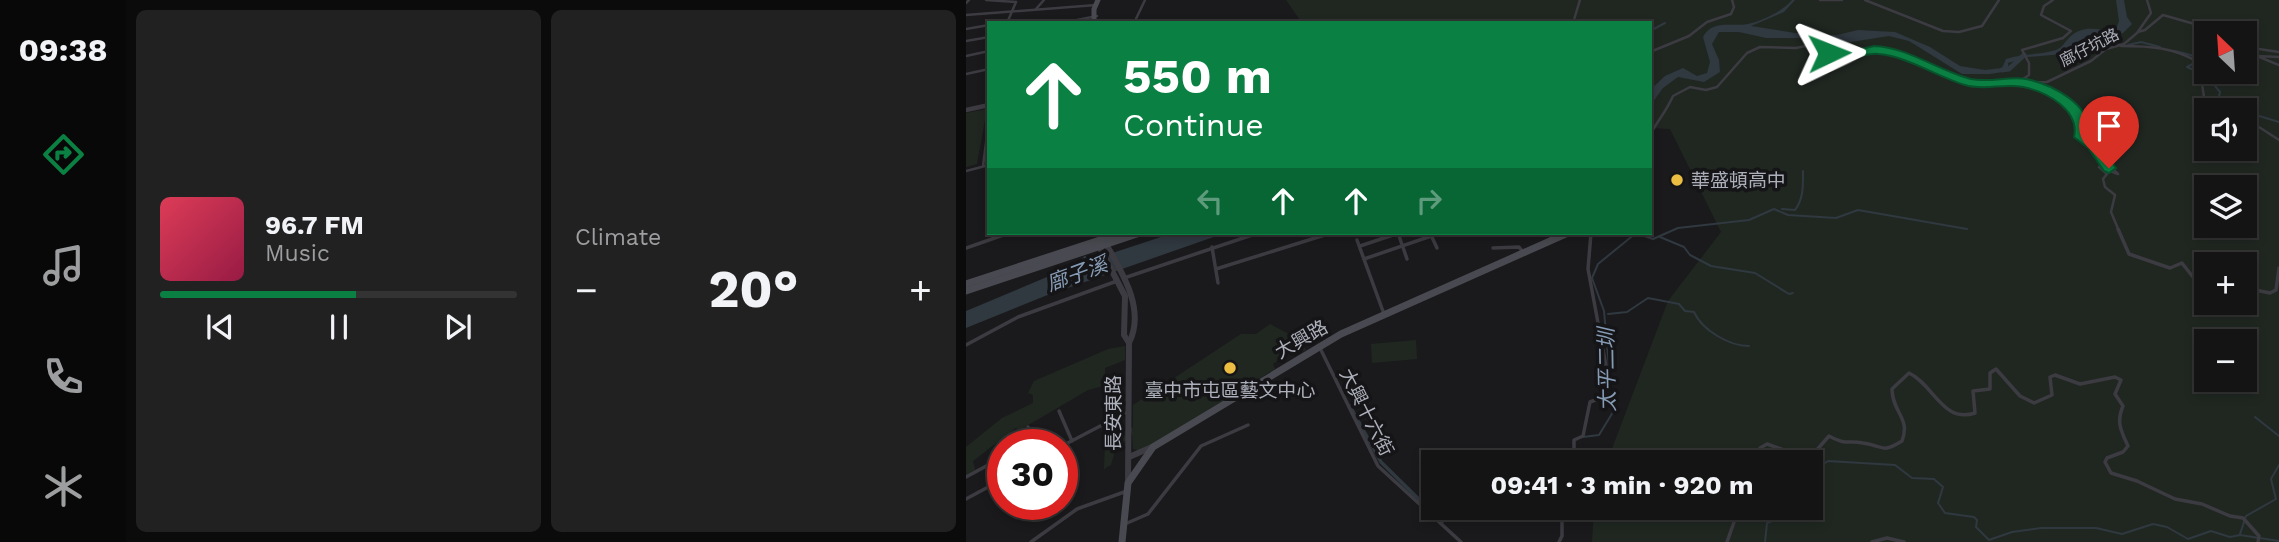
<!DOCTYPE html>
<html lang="en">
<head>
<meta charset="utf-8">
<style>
  :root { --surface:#141415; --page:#212122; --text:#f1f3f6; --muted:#9d9ea0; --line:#333334; --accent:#0b8043 }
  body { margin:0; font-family:"Work Sans","Noto Sans TC",sans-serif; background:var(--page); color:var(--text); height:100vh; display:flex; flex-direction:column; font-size:26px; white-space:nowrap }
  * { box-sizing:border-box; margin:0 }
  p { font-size:23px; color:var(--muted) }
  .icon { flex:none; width:38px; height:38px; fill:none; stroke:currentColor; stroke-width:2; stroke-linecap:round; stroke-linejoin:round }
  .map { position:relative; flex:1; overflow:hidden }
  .sheet { display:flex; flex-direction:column; gap:10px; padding:10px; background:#0b0b0c; width:840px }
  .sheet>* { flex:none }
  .top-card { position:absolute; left:21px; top:21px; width:665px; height:214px; border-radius:0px; box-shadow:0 4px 10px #0003,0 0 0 2px var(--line); background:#0b8043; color:#fff; overflow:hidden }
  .needle { width:46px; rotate:335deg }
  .tools { position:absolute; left:1228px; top:21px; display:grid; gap:14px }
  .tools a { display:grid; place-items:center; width:63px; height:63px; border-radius:0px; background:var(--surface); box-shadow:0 4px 10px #0003,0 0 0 2px var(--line); font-size:35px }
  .speed { position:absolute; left:21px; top:429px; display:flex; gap:14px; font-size:35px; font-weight:700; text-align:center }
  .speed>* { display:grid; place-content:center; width:91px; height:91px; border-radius:50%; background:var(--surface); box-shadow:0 4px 10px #0003,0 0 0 2px var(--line); line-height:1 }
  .speed .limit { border:10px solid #d22; background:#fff; color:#111 }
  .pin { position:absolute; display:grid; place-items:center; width:60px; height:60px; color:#fff; margin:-72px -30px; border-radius:50% 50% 50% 0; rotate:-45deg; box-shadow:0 0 7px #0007 }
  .pin .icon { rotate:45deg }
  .me { position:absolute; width:77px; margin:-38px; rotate:88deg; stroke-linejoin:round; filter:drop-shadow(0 0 5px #0008) }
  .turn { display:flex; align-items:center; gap:24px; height:147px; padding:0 21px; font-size:32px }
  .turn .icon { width:91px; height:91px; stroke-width:2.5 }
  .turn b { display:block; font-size:49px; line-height:60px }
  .lanes { display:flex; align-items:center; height:66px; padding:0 21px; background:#0003; justify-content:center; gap:35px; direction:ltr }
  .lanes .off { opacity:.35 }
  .big { font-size:52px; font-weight:700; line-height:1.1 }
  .sheet .widget { flex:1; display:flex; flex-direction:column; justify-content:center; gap:10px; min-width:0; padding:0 24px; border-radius:10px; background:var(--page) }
  .song { display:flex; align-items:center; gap:21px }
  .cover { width:84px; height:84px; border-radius:10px; background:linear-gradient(135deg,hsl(350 70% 55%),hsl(340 70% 35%)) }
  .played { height:7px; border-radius:4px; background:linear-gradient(90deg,var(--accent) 55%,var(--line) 55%) }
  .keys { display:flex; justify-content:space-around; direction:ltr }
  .heat { display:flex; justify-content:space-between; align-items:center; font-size:38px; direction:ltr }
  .sheet .tiles { flex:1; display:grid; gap:10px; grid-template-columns:repeat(2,1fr) }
  .trip { position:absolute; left:455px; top:450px; width:402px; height:70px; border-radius:0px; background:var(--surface); box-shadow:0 4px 10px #0003,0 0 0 2px var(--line); font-weight:700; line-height:70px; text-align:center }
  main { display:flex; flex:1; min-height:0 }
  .tab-bar { display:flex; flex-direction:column; width:126px; justify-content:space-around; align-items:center; background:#080808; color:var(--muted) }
  .tab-bar .icon { width:49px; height:49px }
  .tab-bar .selected { color:var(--accent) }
  .tab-bar b { font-size:32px; color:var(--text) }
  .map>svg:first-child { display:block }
</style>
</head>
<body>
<main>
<nav class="tab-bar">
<b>09:38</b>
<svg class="icon selected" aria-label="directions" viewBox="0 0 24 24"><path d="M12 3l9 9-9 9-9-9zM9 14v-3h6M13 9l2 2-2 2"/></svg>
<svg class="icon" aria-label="music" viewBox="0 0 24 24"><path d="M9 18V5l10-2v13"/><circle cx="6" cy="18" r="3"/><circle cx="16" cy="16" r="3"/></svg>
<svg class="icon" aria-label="phone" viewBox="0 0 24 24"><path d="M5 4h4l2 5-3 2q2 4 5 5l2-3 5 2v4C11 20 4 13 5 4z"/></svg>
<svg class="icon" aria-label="climate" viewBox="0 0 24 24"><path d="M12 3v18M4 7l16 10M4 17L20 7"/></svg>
</nav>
<section class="sheet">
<div class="tiles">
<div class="widget">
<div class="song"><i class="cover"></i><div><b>96.7 FM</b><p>Music</p></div></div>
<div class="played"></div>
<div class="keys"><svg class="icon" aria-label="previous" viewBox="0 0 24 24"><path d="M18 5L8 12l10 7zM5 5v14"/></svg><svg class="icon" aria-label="pause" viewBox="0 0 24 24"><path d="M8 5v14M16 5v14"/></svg><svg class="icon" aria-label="next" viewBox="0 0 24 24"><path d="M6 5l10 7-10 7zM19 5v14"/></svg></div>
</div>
<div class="widget"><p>Climate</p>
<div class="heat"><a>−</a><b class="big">20°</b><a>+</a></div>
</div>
</div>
</section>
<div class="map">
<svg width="1313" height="542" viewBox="0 0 1313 542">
  <rect width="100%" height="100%" fill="#1a1a1c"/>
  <g fill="#202721" fill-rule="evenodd">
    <path d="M320 0H1313V542H626L628 508H845V462H641L702 301 755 232 704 129 684 128V23H336ZM1241 33H1279V72H1241ZM1241 110H1279V149H1241ZM1241 187H1279V226H1241ZM1241 264H1279V303H1241ZM1241 341H1279V380H1241Z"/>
    <polygon points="21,109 11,164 0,167 0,113"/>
    <polygon points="304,324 332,339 340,350 337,351 332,346 307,364 309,369 175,451 167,449 166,434 149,451 145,465 138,469 139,442 167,427 167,405 275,334 290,334"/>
    <polygon points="450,340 451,359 406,363 405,344"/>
    <polygon points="159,346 159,360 139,368 139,379 134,387 122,390 52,431 50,428 7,461 9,470 0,475 0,447 36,418 67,403 67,395 62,393 68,381 142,349"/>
  </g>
  <g fill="#303840">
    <path d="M826 0H829L818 12 785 26 829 33 871 35 892 30 929 32 964 47 994 66 1019 70 1036 68 1040 59C1058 53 1074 55 1090 50 1097 47 1097 44 1102 39 1115 24 1131 29 1149 32L1153 21 1150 0H1158L1161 17 1166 24 1157 33 1131 41 1109 53 1062 57 1042 63 1043 71 1024 74H996L943 41 923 36 885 42 853 38H800L773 32H753L746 44 753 60 754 72 738 82 712 77 697 88 684 106V90L699 76 717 68 731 76 741 73 744 62 737 37C746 19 766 27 782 24 796 21 817 11 826 0Z"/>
    <polygon points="207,233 259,233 79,296 0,328 0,311 107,266"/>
  </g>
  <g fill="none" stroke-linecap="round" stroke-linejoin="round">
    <g stroke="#303840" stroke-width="2">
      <polyline points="684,31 699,23"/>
      <polyline points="1135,39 1153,44"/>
      <polyline points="1162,45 1175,42 1194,47"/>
      <polyline points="1209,51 1232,57 1234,60 1221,67 1241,76 1254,92 1252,102 1265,110 1281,104 1290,115 1313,122"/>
      <path d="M816 209 829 210C838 198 837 185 837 171"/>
      <polyline points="694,237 718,247 724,255 745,266 789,273 823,294 827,293"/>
      <polyline points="112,264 119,257"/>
      <path d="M642 314 661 312 682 298 713 304 719 311 728 312C736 330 763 346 783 346"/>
      <polyline points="642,389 644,378 638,311 626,278 632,264 670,233 687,239 712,228 783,220 808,209 822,215 870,218 892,210 1001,229"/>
      <polyline points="1289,417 1313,436"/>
      <polyline points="617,437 633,435 647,412 638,397"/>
      <polyline points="609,453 612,462"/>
      <polyline points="845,485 857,483 856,465 862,461 929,465 946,478 968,479 977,487 972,503 979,513 1008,517 1011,520 1010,527 1023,540 1046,532 1075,528 1130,528 1156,534 1187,524 1201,527 1222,539 1245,531 1264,537 1274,535 1313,541"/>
      <polyline points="1274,534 1280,516 1310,499 1305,479 1313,465"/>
      <polyline points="799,542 801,523 827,513 829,508"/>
    </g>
    <polyline stroke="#303840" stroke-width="3.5" points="384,406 415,462 476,522"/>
    <polyline stroke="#303840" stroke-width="5" points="1036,70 1043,69 1058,55"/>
    <g stroke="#3b3b41" stroke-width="2.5">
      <polyline points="20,0 50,2"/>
      <polyline points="854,0 876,0"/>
      <polyline points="899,0 977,31 993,32 1016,26 1033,0"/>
      <polyline points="0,3 3,0"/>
      <polyline points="70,9 78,0"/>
      <polyline points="0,15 130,5"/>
      <polyline points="34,23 41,21"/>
      <polyline points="41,23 50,2"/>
      <polyline points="96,23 131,16"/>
      <polyline points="168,23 179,0"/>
      <polyline points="607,23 614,0"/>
      <polyline points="0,29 23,25"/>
      <polyline points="1172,32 1179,30 1197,15 1260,33"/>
      <polyline points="0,41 23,37"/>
      <polyline points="1279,42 1293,49 1313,52"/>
      <path d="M1155 46C1182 46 1209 47 1233 63L1239 104 1250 110"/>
      <polyline points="684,52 723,36 741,22 765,14 768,7 766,0"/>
      <polyline points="0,56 23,51"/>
      <polyline points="1313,57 1291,56 1313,65"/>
      <polyline points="0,74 23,69"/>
      <polyline points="1053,82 1063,75 1063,63 1056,50 1097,38 1105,31 1075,15 1078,6 1087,0"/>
      <path d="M1060 84C1086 95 1109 104 1119 132L1115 137 1152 174 1133 167 1141 174 1137 179 1139 187 1149 195 1145 212 1153 231"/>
      <polyline points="1279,118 1313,140"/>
      <path d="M684 135C692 120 700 112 707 96L724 87 740 90 751 87 781 53 794 47 830 48 849 44 872 57 919 50 1008 83 1081 82 1125 61 1140 49 1158 44 1171 33 1185 13 1181 0"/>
      <polyline points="17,166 23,120"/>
      <polyline points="0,171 23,165"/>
    </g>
    <g stroke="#3b3b41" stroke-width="3.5">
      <polyline points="1152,229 1163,254 1204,268 1216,263 1241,295"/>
      <polyline points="432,233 441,259"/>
      <polyline points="464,233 471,248"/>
      <polyline points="583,233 587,239"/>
      <polyline points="391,240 418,314"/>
      <polyline points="394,246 433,233"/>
      <polyline points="246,247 252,283"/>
      <polyline points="0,248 43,233"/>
      <polyline points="527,248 553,247 557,252"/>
      <polyline points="398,259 474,233"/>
      <polyline points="250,269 365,233"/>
      <polyline points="158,278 292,233"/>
      <polyline points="1279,288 1304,293 1310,290 1313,268"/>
      <polyline points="0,345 52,317 151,281"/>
      <polyline points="353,346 412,466 495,542"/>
      <polyline points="93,411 106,441"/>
      <polyline points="62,427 72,444"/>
      <polyline points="59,444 69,439"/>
      <polyline points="96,446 161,412"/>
      <polyline points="608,462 608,440 617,436 624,402 637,397 643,382 622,269 625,233"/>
      <path d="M786 462 794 448 801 444 837 457 849 452 863 436C882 446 880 440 897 443 918 446 915 454 936 441 945 418 926 412 926 389L943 373C967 384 977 424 1009 413L1007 391 1024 389V373L1030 369 1054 396 1068 403 1086 395 1084 377 1089 375 1114 384 1149 377 1155 380 1149 394 1157 406C1150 422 1155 431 1162 446L1157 452 1141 458 1139 462 1145 473 1171 481 1209 499 1236 504 1264 516 1277 518 1293 536 1292 542"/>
      <polyline points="0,477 37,457"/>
      <polyline points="0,499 37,479"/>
      <polyline points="159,524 182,514 235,446 282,425"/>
      <polyline points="65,542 111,509 161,491"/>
      <polyline points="593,542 596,536 596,508"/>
      <polyline points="761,542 773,508"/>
      <polyline points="906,542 921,538 938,542"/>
    </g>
    <polyline stroke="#3b3b41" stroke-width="4.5" points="0,110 23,105"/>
    <g stroke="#3b3b41" stroke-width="6">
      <path d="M140 244C156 272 180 310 163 343L162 483"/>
      <polyline points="133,246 159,296 158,335 163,343"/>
      <polyline points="163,457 186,447"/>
    </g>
    <polyline stroke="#494a51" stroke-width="5" points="128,23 128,9 132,0"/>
    <g stroke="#494a51" stroke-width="7">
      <polyline points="0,284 155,233"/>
      <polyline points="0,291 174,233"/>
      <polyline points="156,542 162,483 187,447 375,334 602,233"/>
    </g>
  </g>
  <path fill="#0b8043" stroke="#07532c" stroke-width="2" d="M908 46C942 47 972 71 1005 79 1024 83 1042 76 1060 79 1085 84 1128 105 1122 135L1132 142 1150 168 1143 173 1138 171 1122 148 1108 137C1114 110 1081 92 1057 87 1038 83 1018 91 999 85 972 77 940 56 913 54 894 52 875 68 857 53L863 50 879 53Z"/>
  <g fill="#ebbe43" stroke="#151517" stroke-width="2.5">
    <circle cx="711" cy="180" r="7"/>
    <circle cx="264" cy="368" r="7"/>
  </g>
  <g text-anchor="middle" stroke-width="7" stroke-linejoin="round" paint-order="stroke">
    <g font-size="16" fill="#adb0bb" stroke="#151517">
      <text transform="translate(1123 47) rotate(-27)" y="6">廍仔坑路</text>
    </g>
    <g font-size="19" fill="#adb0bb" stroke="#151517" text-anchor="start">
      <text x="725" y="187">華盛頓高中</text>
      <text x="264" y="397" text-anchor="middle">臺中市屯區藝文中心</text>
    </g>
    <g font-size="19" fill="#adb0bb" stroke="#151517">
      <text transform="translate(335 339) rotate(-30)" y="7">大興路</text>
      <text transform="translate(401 412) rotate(63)" y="7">大興十六街</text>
      <text transform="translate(147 413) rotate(-90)" y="7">長安東路</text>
    </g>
    <g font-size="21" font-style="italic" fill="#869bb4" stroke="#151517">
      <text transform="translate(111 274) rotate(-20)" y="7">廍子溪</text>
      <text transform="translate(641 370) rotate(-91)" y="7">太平二圳</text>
    </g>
  </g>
</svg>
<div class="tools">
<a><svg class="needle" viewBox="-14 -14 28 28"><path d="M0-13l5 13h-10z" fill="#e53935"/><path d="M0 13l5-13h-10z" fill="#9d9ea0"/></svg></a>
<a><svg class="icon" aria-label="sound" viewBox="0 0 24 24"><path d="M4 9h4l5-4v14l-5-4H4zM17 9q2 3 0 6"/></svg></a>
<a><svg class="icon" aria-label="layers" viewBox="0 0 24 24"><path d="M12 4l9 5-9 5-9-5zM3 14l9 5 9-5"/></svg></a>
<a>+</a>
<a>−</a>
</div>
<div class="speed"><div class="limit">30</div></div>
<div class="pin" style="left:1143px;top:168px;background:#d93025"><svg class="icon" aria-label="arrive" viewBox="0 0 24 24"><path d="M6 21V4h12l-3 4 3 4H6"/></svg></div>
<svg class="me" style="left:863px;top:53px" viewBox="-20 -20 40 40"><path d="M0-17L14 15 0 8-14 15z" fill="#0b8043" stroke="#fff" stroke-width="4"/></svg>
<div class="trip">09:41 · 3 min · 920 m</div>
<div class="top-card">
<div class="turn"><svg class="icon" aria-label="ahead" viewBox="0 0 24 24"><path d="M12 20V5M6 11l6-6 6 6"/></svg><div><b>550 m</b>Continue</div></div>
<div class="lanes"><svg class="icon off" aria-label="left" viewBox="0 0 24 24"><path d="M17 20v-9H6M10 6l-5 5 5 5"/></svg><svg class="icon" aria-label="ahead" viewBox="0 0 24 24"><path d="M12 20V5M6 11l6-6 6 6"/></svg><svg class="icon" aria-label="ahead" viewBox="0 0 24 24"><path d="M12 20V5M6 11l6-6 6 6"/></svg><svg class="icon off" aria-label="right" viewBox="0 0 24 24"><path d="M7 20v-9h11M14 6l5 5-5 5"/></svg></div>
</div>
</div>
</main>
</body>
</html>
